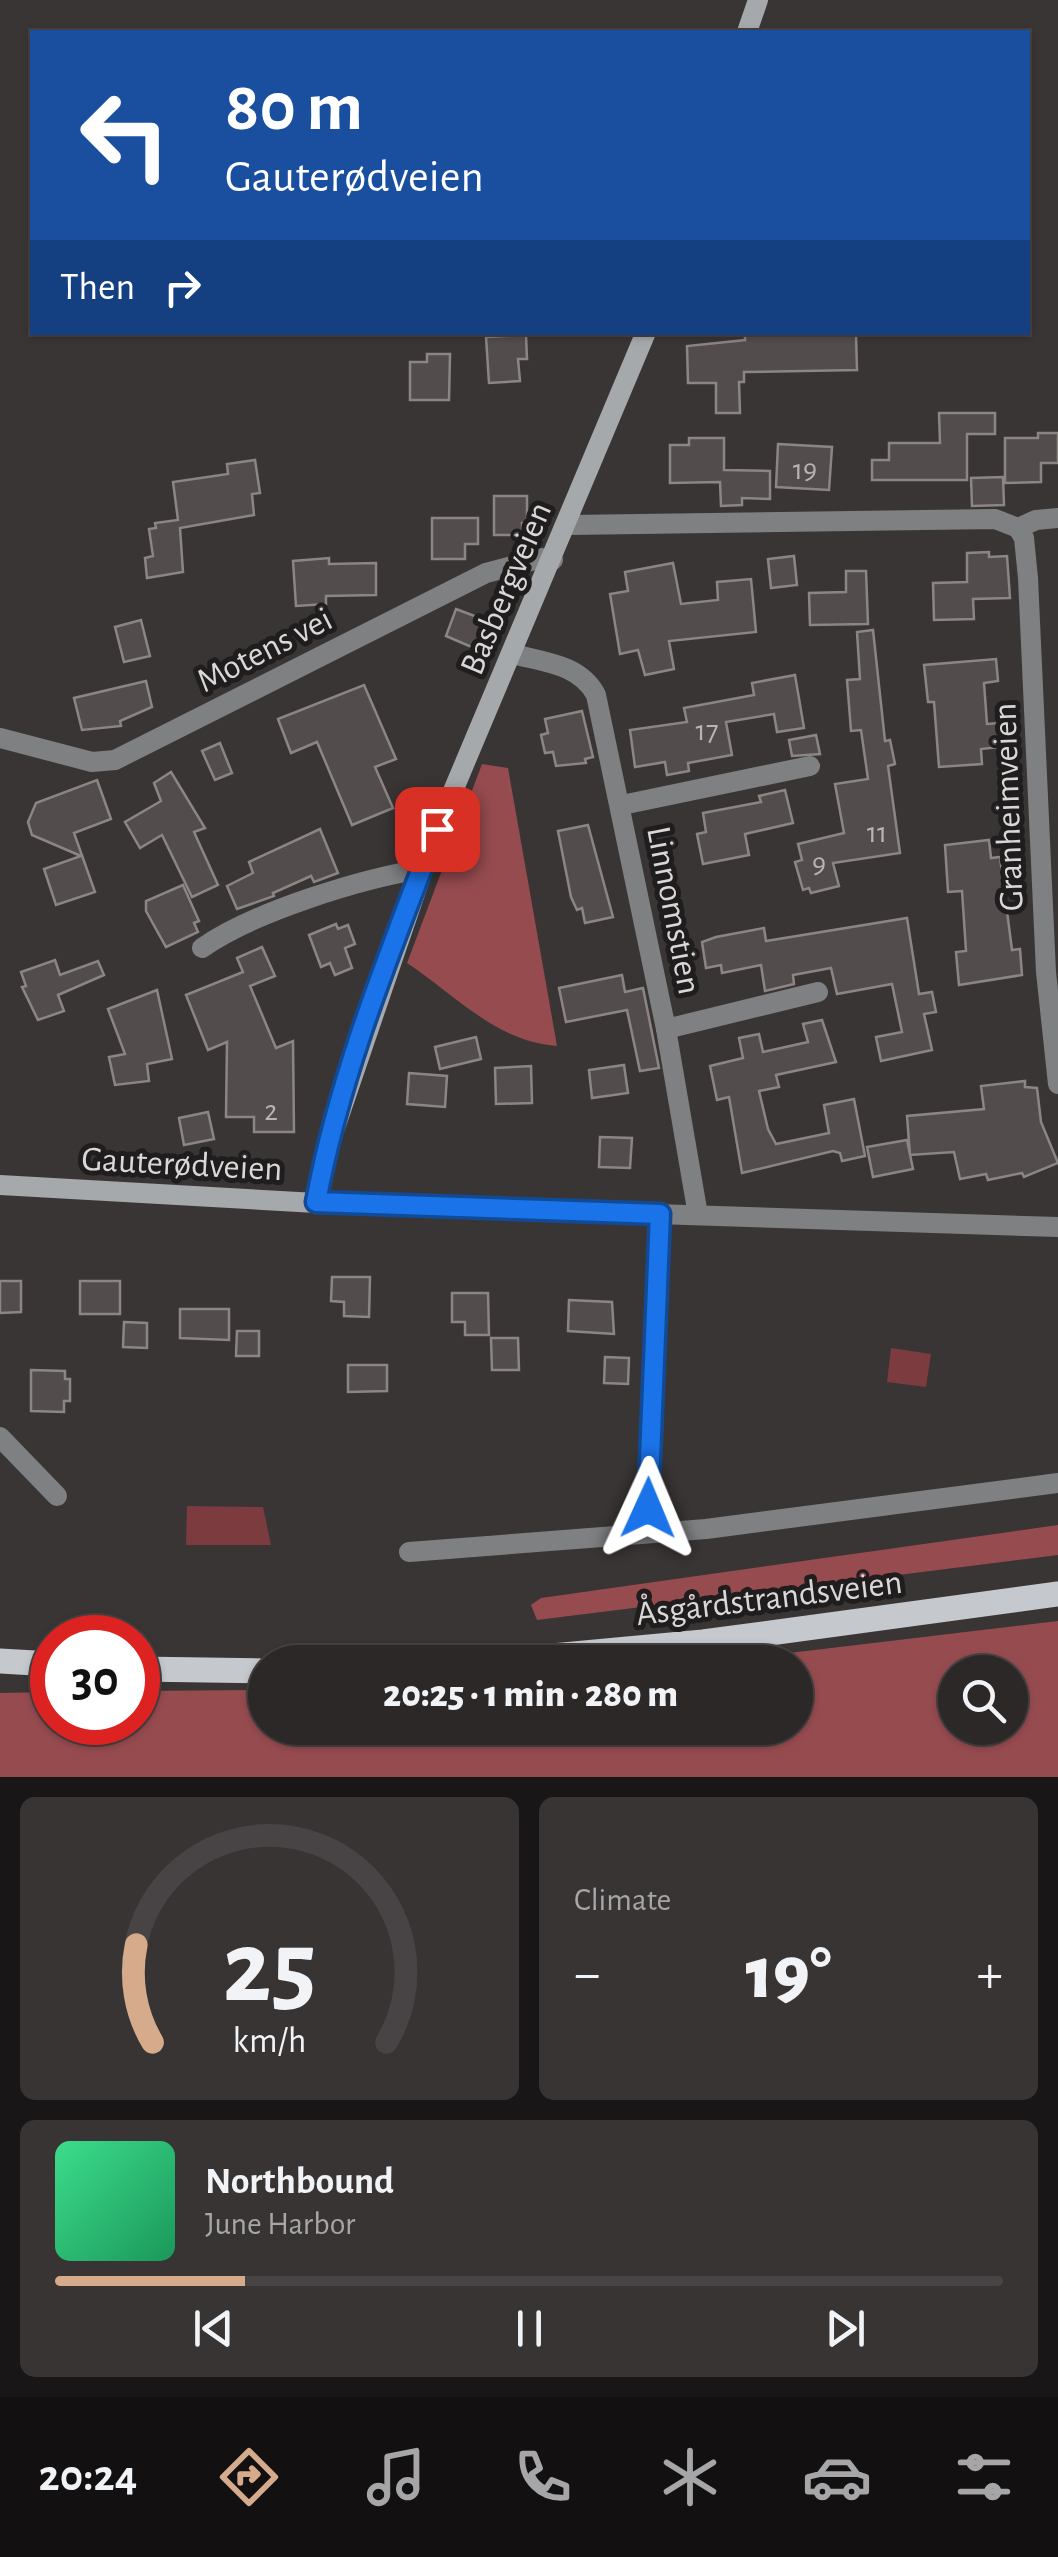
<!DOCTYPE html>
<html lang="en">
<head>
<meta charset="utf-8">
<style>
  :root { --surface:#2c2828; --page:#383434; --text:#f1f3f6; --muted:#a6a6a8; --line:#484445; --accent:#d6ab8b }
  body { margin:0; font-family:"Alegreya Sans",sans-serif; background:var(--page); color:var(--text); height:100vh; display:flex; flex-direction:column; font-size:38px; white-space:nowrap }
  * { box-sizing:border-box; margin:0 }
  p { font-size:32px; color:var(--muted) }
  .icon { flex:none; width:55px; height:55px; fill:none; stroke:currentColor; stroke-width:2; stroke-linecap:round; stroke-linejoin:round }
  .map { position:relative; height:1777px; overflow:hidden }
  .side { display:flex; flex-direction:column; gap:20px; padding:20px; background:#181616; flex:1 }
  .side>* { flex:none }
  .banner { position:absolute; left:30px; top:30px; width:1000px; height:305px; border-radius:0px; box-shadow:0 2px 8px #0004,0 0 0 2px var(--line); background:#1a4fa0; color:#fff; overflow:hidden }
  .fabs { position:absolute; left:938px; top:1655px; display:grid; gap:20px }
  .fabs a { display:grid; place-items:center; width:90px; height:90px; border-radius:50%; background:var(--surface); box-shadow:0 2px 8px #0004,0 0 0 2px var(--line); font-size:50px }
  .speed { position:absolute; left:30px; top:1615px; display:flex; gap:20px; font-size:50px; font-weight:700; text-align:center }
  .speed>* { display:grid; place-content:center; width:130px; height:130px; border-radius:50%; background:var(--surface); box-shadow:0 2px 8px #0004,0 0 0 2px var(--line); line-height:1 }
  .speed .limit { border:15px solid #d22; background:#fff; color:#111 }
  .pin { position:absolute; display:grid; place-items:center; width:85px; height:85px; color:#fff; margin:-42px; border-radius:20px; box-shadow:0 5px 15px #0006 }
  .me { position:absolute; width:110px; margin:-55px; rotate:1deg; stroke-linejoin:round; filter:drop-shadow(0 0 8px #0008) }
  .turn { display:flex; align-items:center; gap:35px; height:210px; padding:0 30px; font-size:45px }
  .turn .icon { width:130px; height:130px; stroke-width:2.5 }
  .turn b { display:block; font-size:70px; line-height:85px }
  .then { display:flex; align-items:center; height:95px; padding:0 30px; background:#0003; gap:20px; font-size:38px }
  .big { font-size:75px; font-weight:800; line-height:1.1 }
  .side .tile { flex:1; display:flex; flex-direction:column; justify-content:center; gap:15px; min-width:0; padding:0 35px; border-radius:15px; background:var(--page) }
  .side .dial { align-items:center; gap:0 }
  .dial svg { height:260px; overflow:visible; fill:none; stroke:var(--line); stroke-width:7; stroke-linecap:round; text-anchor:middle }
  .dial text { fill:var(--text); stroke:none }
  .song { display:flex; align-items:center; gap:30px }
  .cover { width:120px; height:120px; border-radius:15px; background:linear-gradient(135deg,hsl(150 70% 55%),hsl(150 70% 35%)) }
  .played { height:10px; border-radius:5px; background:linear-gradient(90deg,var(--accent) 20%,var(--line) 20%) }
  .keys { display:flex; justify-content:space-around; direction:ltr }
  .heat { display:flex; justify-content:space-between; align-items:center; font-size:55px; direction:ltr }
  .side .tiles { flex:1; display:grid; gap:20px; grid-template-columns:1fr 1fr }
  .tile:last-child { grid-column:span 2 }
  .trip { position:absolute; left:248px; top:1645px; width:565px; height:100px; border-radius:50px; background:var(--surface); box-shadow:0 2px 8px #0004,0 0 0 2px var(--line); font-weight:800; line-height:100px; text-align:center }
  .tab-bar { display:flex; height:160px; justify-content:space-around; align-items:center; background:#121010; color:var(--muted) }
  .tab-bar .icon { width:70px; height:70px }
  .tab-bar .selected { color:var(--accent) }
  .tab-bar b { font-size:45px; color:var(--text) }
  .map>svg:first-child { display:block }
</style>
</head>
<body>
<div class="map">
<svg width="1058" height="1777" viewBox="0 0 1058 1777">
  <rect width="100%" height="100%" fill="#3a3535"/>
  <g fill="#7c3b3f">
    <polygon points="891,1348 931,1354 926,1387 887,1382"/>
    <polygon points="187,1506 263,1507 271,1545 186,1545"/>
  </g>
  <g fill="#964b4f" fill-rule="evenodd">
    <path d="M482 764 508 768 557 1046C495 1041 457 996 407 963Z"/>
    <polygon points="1058,1525 1058,1555 537,1620 531,1605 541,1598"/>
    <path d="M1058 1621V1777H0V1693L52 1692V1722H138V1691L265 1690V1728H795V1662H714ZM955 1672H1010V1728H955Z"/>
  </g>
  <g fill="#524c4c" stroke="#8b8584" stroke-width="2.5">
    <polygon points="745,332 856,335 857,370 744,372 744,382 739,382 740,413 716,413 716,383 688,383 687,346 745,340"/>
    <polygon points="526,335 527,359 518,359 520,381 489,383 486,337"/>
    <polygon points="427,354 450,354 449,400 410,400 410,362 427,362"/>
    <polygon points="939,413 995,413 995,434 967,434 967,480 872,480 872,460 889,460 889,443 940,443"/>
    <polygon points="1038,433 1058,433 1058,463 1041,463 1041,482 1005,483 1005,438 1038,438"/>
    <polygon points="689,438 724,438 724,470 770,471 770,499 742,498 742,505 721,506 720,482 670,483 670,445 689,445"/>
    <polygon points="778,444 832,447 829,490 776,487"/>
    <polygon points="255,460 260,493 252,494 254,515 180,528 183,572 147,578 145,558 153,556 149,529 156,528 155,523 178,520 173,482 228,474 227,464"/>
    <polygon points="1003,477 1004,505 972,506 971,478"/>
    <polygon points="494,496 527,496 527,523 522,523 522,535 494,535"/>
    <polygon points="432,518 478,518 478,544 465,544 465,559 432,559"/>
    <polygon points="989,552 989,557 1007,556 1010,598 973,599 974,619 934,620 933,583 967,582 967,553"/>
    <polygon points="794,556 797,585 771,588 768,559"/>
    <polygon points="329,558 329,564 376,563 376,595 326,596 326,604 296,606 293,561"/>
    <polygon points="673,563 681,604 718,600 717,582 751,579 756,632 669,641 674,669 645,675 638,650 620,654 610,594 628,591 625,572"/>
    <polygon points="846,571 866,571 868,624 810,625 809,593 846,592"/>
    <polygon points="456,609 485,620 474,648 446,636"/>
    <polygon points="141,620 150,656 124,662 115,627"/>
    <polygon points="873,630 885,741 890,740 895,764 888,766 900,853 833,863 839,886 811,893 809,888 803,890 795,862 802,860 798,844 844,833 835,784 868,779 861,730 851,731 847,680 860,679 857,632"/>
    <polygon points="996,659 998,681 984,683 987,724 1015,722 1017,745 981,749 982,764 939,767 934,702 928,702 924,665"/>
    <polygon points="795,675 804,728 777,732 774,714 726,722 732,755 688,763 689,771 667,775 665,762 635,767 630,730 687,722 684,708 754,695 752,683"/>
    <polygon points="146,681 152,707 120,721 121,726 82,730 74,698"/>
    <polygon points="364,685 396,759 375,767 393,808 352,825 317,742 291,753 278,719"/>
    <polygon points="582,711 593,757 585,759 586,763 556,766 553,752 545,753 541,735 548,733 545,719"/>
    <polygon points="816,735 820,754 792,756 789,740"/>
    <polygon points="220,743 232,773 215,780 202,751"/>
    <polygon points="171,772 205,828 194,832 218,885 192,897 162,835 140,848 125,822 161,801 154,783"/>
    <polygon points="97,780 111,819 74,833 95,892 56,905 44,869 81,856 32,835 28,822 36,803"/>
    <polygon points="785,790 793,823 745,834 749,855 703,864 697,834 706,832 703,813 761,802 759,796"/>
    <polygon points="588,825 613,917 585,923 582,908 577,910 571,897 558,831"/>
    <polygon points="320,829 338,873 314,882 311,876 273,893 274,896 237,909 227,886 253,873 249,862"/>
    <polygon points="989,840 991,858 1000,857 1012,950 1020,949 1022,975 959,985 956,952 966,951 962,891 948,892 945,845"/>
    <polygon points="183,885 199,921 194,923 198,932 166,947 146,911 146,901"/>
    <polygon points="907,918 919,994 932,992 936,1012 924,1014 932,1050 881,1061 876,1037 902,1032 892,984 837,994 831,968 793,975 794,984 765,991 761,965 722,973 721,965 706,968 702,942 716,937 764,928 766,941"/>
    <polygon points="336,924 338,929 348,925 355,944 345,948 352,968 335,975 330,963 321,967 309,935"/>
    <polygon points="262,947 275,976 250,986 276,1048 293,1041 294,1132 254,1132 254,1117 226,1117 227,1042 208,1050 186,995 243,972 237,958"/>
    <polygon points="55,960 60,975 98,961 104,975 58,995 64,1011 38,1020 22,987 26,986 21,972"/>
    <polygon points="622,975 625,992 643,988 659,1068 640,1071 627,1010 566,1022 559,988"/>
    <polygon points="157,990 172,1059 147,1064 149,1081 115,1085 109,1057 125,1054 108,1009"/>
    <polygon points="822,1020 836,1062 776,1075 779,1087 759,1091 768,1129 776,1144 829,1133 824,1105 854,1099 865,1156 842,1161 840,1153 833,1151 742,1173 729,1097 717,1100 710,1066 743,1058 739,1038 759,1034 763,1052 808,1042 803,1024"/>
    <polygon points="476,1037 481,1059 440,1069 435,1047"/>
    <polygon points="624,1065 628,1093 592,1098 589,1070"/>
    <polygon points="531,1066 532,1103 496,1104 495,1068"/>
    <polygon points="409,1073 447,1076 445,1107 407,1104"/>
    <polygon points="1025,1081 1025,1087 1037,1088 1041,1122 1058,1163 1024,1177 1022,1173 988,1180 986,1174 960,1179 954,1152 910,1155 907,1116 984,1109 981,1086"/>
    <polygon points="208,1112 214,1139 184,1145 179,1118"/>
    <polygon points="600,1137 632,1138 630,1168 599,1167"/>
    <polygon points="907,1140 913,1169 873,1177 867,1147"/>
    <polygon points="332,1277 370,1277 369,1317 344,1316 344,1302 331,1301"/>
    <polygon points="0,1281 21,1281 21,1312 0,1313"/>
    <rect x="80" y="1281" width="40" height="33"/>
    <polygon points="452,1293 488,1293 489,1335 465,1335 465,1322 452,1322"/>
    <polygon points="569,1300 612,1302 614,1334 568,1331"/>
    <polygon points="180,1309 229,1309 229,1340 180,1338"/>
    <polygon points="124,1322 147,1323 147,1348 123,1347"/>
    <polygon points="237,1331 259,1331 259,1356 236,1356"/>
    <polygon points="491,1338 518,1338 519,1370 492,1370"/>
    <polygon points="605,1357 629,1358 628,1384 604,1383"/>
    <polygon points="348,1365 387,1365 387,1391 348,1392"/>
    <polygon points="31,1370 65,1371 65,1379 70,1379 70,1401 64,1401 64,1412 31,1411"/>
  </g>
  <g fill="none" stroke-linecap="round" stroke-linejoin="round">
    <g stroke="#7e8082" stroke-width="20">
      <polyline points="568,525 995,519 1018,528 1036,520 1058,518"/>
      <polyline points="1018,528 1024,538 1028,578 1046,972 1058,1084"/>
      <path d="M513 654C543 662 580 664 596 695L666 1029 698 1215"/>
      <polyline points="0,738 92,762 115,760 486,573 542,558 553,560"/>
      <polyline points="622,805 810,766"/>
      <path d="M202 948C253 912 360 879 422 869"/>
      <polyline points="666,1029 818,992"/>
      <polyline points="316,1203 1058,1227"/>
      <polyline points="0,1437 57,1496"/>
      <polyline points="651,1533 648,1469 660,1214"/>
      <polyline points="409,1552 706,1529 1058,1483"/>
    </g>
    <g stroke="#a6a9ac" stroke-width="20">
      <polyline points="747,32 758,0"/>
      <polyline points="0,1185 316,1203 323,1163 437,829 646,332"/>
    </g>
    <g stroke="#c5c9cd" stroke-width="25">
      <polyline points="0,1661 52,1664"/>
      <polyline points="488,1662 703,1642 1058,1594"/>
      <polyline points="138,1669 265,1671"/>
    </g>
  </g>
  <g fill="none" stroke-linecap="round" stroke-linejoin="round">
    <defs>
      <path id="route" d="M437 829C391 949 339 1076 316 1202L660 1214 648 1508"/>
    </defs>
    <use href="#route" stroke="#114b97" stroke-width="25"/>
    <use href="#route" stroke="#1a73e8" stroke-width="18"/>
  </g>
  <g text-anchor="middle" stroke-width="10" stroke-linejoin="round" paint-order="stroke">
    <g font-size="30" fill="#b8b4b4">
      <text x="805" y="479">19</text>
      <text x="707" y="740">17</text>
      <text x="877" y="842">11</text>
      <text x="819" y="873">9</text>
      <text x="271" y="1120">2</text>
    </g>
    <g font-size="35" fill="#dad7d7" stroke="#1f1d1d">
      <text transform="translate(505 588) rotate(-67)" y="12">Basbergveien</text>
      <text transform="translate(264 649) rotate(-27)" y="12">Motens vei</text>
      <text transform="translate(1007 807) rotate(-92)" y="12">Granheimveien</text>
      <text transform="translate(675 910) rotate(79)" y="12">Linnomstien</text>
      <text transform="translate(182 1163) rotate(3)" y="12">Gauterødveien</text>
      <text transform="translate(769 1597) rotate(-7)" y="12">Åsgårdstrandsveien</text>
    </g>
  </g>
</svg>
<div class="fabs">
<a><svg class="icon" aria-label="search" viewBox="0 0 24 24"><circle cx="10" cy="10" r="6"/><path d="M15 15l6 6"/></svg></a>
</div>
<div class="speed"><div class="limit">30</div></div>
<div class="pin" style="left:437px;top:829px;background:#d93025"><svg class="icon" aria-label="arrive" viewBox="0 0 24 24"><path d="M6 21V4h12l-3 4 3 4H6"/></svg></div>
<svg class="me" style="left:648px;top:1508px" viewBox="-20 -20 40 40"><path d="M0-17L14 15 0 8-14 15z" fill="#1a73e8" stroke="#fff" stroke-width="4"/></svg>
<div class="trip">20:25 · 1 min · 280 m</div>
<div class="banner">
<div class="turn"><svg class="icon" aria-label="left" viewBox="0 0 24 24"><path d="M17 20v-9H6M10 6l-5 5 5 5"/></svg><div><b>80 m</b>Gauterødveien</div></div>
<div class="then">Then<svg class="icon" aria-label="right" viewBox="0 0 24 24"><path d="M7 20v-9h11M14 6l5 5-5 5"/></svg></div>
</div>
</div>
<section class="side">
<div class="tiles">
<div class="tile dial"><svg viewBox="0 0 100 80">
<path d="M14 69A42 42 0 1 1 86 69"/>
<path d="M14 69A42 42 0 0 1 9 39" stroke="#d6ab8b"/>
<text x="50" y="56" font-size="32" font-weight="700">25</text>
<text x="50" y="72" font-size="11">km/h</text>
</svg></div>
<div class="tile"><p>Climate</p>
<div class="heat"><a>−</a><b class="big">19°</b><a>+</a></div>
</div>
<div class="tile">
<div class="song"><i class="cover"></i><div><b>Northbound</b><p>June Harbor</p></div></div>
<div class="played"></div>
<div class="keys"><svg class="icon" aria-label="previous" viewBox="0 0 24 24"><path d="M18 5L8 12l10 7zM5 5v14"/></svg><svg class="icon" aria-label="pause" viewBox="0 0 24 24"><path d="M8 5v14M16 5v14"/></svg><svg class="icon" aria-label="next" viewBox="0 0 24 24"><path d="M6 5l10 7-10 7zM19 5v14"/></svg></div>
</div>
</div>
</section>
<nav class="tab-bar">
<b>20:24</b>
<svg class="icon selected" aria-label="directions" viewBox="0 0 24 24"><path d="M12 3l9 9-9 9-9-9zM9 14v-3h6M13 9l2 2-2 2"/></svg>
<svg class="icon" aria-label="music" viewBox="0 0 24 24"><path d="M9 18V5l10-2v13"/><circle cx="6" cy="18" r="3"/><circle cx="16" cy="16" r="3"/></svg>
<svg class="icon" aria-label="phone" viewBox="0 0 24 24"><path d="M5 4h4l2 5-3 2q2 4 5 5l2-3 5 2v4C11 20 4 13 5 4z"/></svg>
<svg class="icon" aria-label="climate" viewBox="0 0 24 24"><path d="M12 3v18M4 7l16 10M4 17L20 7"/></svg>
<svg class="icon" aria-label="car" viewBox="0 0 24 24"><path d="M5 17H2v-5l4-1 3-4h7l3 4 3 1v5h-3M9 17h6M6 11h13"/><circle cx="7" cy="17" r="2"/><circle cx="17" cy="17" r="2"/></svg>
<svg class="icon" aria-label="filters" viewBox="0 0 24 24"><path d="M4 7h16M4 17h16"/><circle cx="9" cy="7" r="2"/><circle cx="15" cy="17" r="2"/></svg>
</nav>
</body>
</html>
